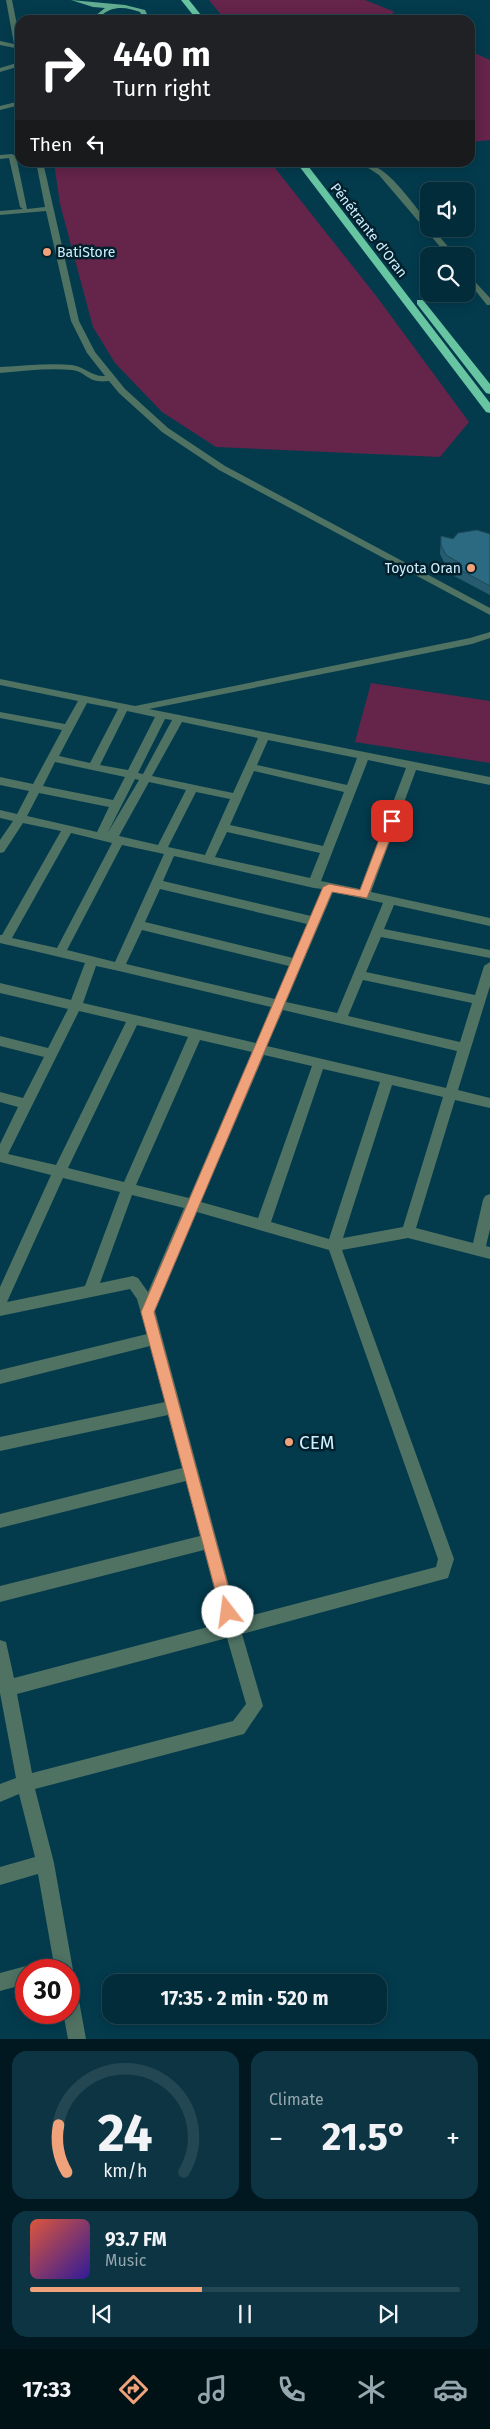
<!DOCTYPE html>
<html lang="en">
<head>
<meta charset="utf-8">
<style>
  :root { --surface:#022c3a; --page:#0c3442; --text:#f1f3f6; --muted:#96a7af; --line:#234854; --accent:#f0a27a }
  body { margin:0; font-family:"Fira Sans",sans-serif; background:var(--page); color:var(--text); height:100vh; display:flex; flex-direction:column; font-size:19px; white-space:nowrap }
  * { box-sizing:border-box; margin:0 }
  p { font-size:16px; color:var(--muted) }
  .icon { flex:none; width:28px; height:28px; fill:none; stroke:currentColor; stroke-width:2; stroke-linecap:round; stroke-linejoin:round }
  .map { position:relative; height:2039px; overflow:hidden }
  .panel { display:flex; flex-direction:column; gap:12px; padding:12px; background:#011820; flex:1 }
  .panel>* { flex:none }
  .hud { position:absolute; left:15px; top:15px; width:460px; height:152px; border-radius:15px; box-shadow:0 2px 12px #0003,0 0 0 1px var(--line); background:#202124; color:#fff; overflow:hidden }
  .fabs { position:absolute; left:420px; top:182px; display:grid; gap:10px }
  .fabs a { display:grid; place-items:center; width:55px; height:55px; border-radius:10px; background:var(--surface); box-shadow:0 2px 12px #0003,0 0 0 1px var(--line); font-size:25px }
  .speed { position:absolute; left:15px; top:1959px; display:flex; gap:10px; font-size:25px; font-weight:700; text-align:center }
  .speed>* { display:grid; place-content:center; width:65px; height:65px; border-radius:50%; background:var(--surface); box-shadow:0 2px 12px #0003,0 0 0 1px var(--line); line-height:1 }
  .speed .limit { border:8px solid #d22; background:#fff; color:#111 }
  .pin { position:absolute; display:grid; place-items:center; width:42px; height:42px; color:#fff; margin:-21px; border-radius:10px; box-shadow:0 2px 8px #0006 }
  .me { position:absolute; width:55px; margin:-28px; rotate:345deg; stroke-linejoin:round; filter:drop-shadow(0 0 4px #0008) }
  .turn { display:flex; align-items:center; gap:18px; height:105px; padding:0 15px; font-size:22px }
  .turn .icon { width:65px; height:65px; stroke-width:2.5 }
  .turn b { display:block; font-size:35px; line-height:42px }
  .then { display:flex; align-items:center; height:48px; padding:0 15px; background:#0003; gap:10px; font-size:19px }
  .big { font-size:38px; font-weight:700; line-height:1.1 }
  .panel .widget { flex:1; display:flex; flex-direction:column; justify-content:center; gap:8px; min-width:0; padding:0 18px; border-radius:15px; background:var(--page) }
  .panel .dial { align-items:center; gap:0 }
  .dial svg { height:130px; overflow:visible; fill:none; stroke:var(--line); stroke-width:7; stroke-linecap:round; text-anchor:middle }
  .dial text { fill:var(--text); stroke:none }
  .song { display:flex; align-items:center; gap:15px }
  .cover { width:60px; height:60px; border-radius:8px; background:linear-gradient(135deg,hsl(10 70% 55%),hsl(250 70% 35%)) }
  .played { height:5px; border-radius:2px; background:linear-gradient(90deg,var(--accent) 40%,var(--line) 40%) }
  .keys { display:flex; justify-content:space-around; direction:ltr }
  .heat { display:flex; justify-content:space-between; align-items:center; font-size:28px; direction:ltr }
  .panel .tiles { flex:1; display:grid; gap:12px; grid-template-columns:1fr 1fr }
  .widget:last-child { grid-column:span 2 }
  .trip { position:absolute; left:102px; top:1974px; width:285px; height:50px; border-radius:15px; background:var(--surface); box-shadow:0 2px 12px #0003,0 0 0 1px var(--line); font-weight:700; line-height:50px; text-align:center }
  .tab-bar { display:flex; height:80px; justify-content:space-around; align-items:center; background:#011217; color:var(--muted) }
  .tab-bar .icon { width:35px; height:35px }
  .tab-bar .current { color:var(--accent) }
  .tab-bar b { font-size:22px; color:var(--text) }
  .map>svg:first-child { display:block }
</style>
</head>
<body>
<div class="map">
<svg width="490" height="2039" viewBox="0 0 490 2039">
  <rect width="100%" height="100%" fill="#033b4d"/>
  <g fill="#65244a">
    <polygon points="209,0 365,0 395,12 390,15 401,20 225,20"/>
    <polygon points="470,51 490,60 490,140 470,142"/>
    <polygon points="54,163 271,163 377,297 469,422 440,457 216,447 162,412 115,363 93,327 60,204"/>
    <polygon points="371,683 490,701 490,763 355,742"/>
  </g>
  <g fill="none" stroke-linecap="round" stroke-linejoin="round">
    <g fill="#4f7263" fill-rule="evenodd">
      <polygon points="6,0 12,0 20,40 20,59 17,57 15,48 0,45 0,41 14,44"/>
      <polygon points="20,62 20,66 0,72 0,68"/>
      <polygon points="20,101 20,105 0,110 0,106"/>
      <path d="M12 154 16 156 27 209 45 207 36 162H43L79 321 95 352 125 389 168 428 225 466 490 608V615L219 470 162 432 119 393 109 381C87 384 88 372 72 370 48 368 24 371 0 373V367C24 366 48 363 72 365 85 367 92 377 105 376L87 353 71 321 46 211 0 215V211L23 209 20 207 9 158 0 159V155Z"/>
      <path d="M359 162C387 162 411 203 429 223V229H433L456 256H448L379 175Z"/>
      <polygon points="466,272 490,298 490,305 487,305 466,279"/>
      <path d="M490 632V638L472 644 149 709 490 777V785L416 770 371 892 490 918V926L394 905 384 929 490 950V958L381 937 366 972 475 995 484 966 490 962V986L458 1090 490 1098V1108L455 1100 416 1228 473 1243 483 1200 485 1196 490 1194V1229L486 1246 490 1247V1259L408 1238 342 1250 454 1559 448 1578 242 1634 263 1706 244 1734 35 1789 54 1863 73 1970 69 1977V1970H36L38 1963 53 1959 38 1874 0 1885V1867L35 1857 19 1794 0 1802V1784L16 1778 0 1693V1640L6 1642 14 1678 223 1623 204 1550 0 1602V1586L200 1536 186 1481 0 1528V1514L182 1468 168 1415 0 1451V1437L165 1402 150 1346 0 1384V1370L147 1334 137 1299 130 1289 0 1316V1287L51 1175 0 1162V1144L18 1107 0 1102V1092L23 1098 44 1057 0 1046V1036L48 1048 68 1009 0 993V983L71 1000 85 963 0 943V935H2L61 831 23 823 4 852 0 853V840L13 821 0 818V810L17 814 29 791 0 785V777L33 784 62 730 0 718V712L65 724 78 701 0 685V679L135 706 470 638ZM87 703 118 709 90 763 59 756ZM127 711 155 717 128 770 100 765ZM165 719 172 720 143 774 138 773ZM182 722 258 738 233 793 152 776ZM268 740 357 758 347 785 257 765ZM368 760 406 768 360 889 321 881ZM55 762 125 777 113 800 43 786ZM254 771 344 792 323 846 230 825ZM135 779 139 780 107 834ZM149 782 186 790 158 845 119 836ZM196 792 230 799 205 855 168 847ZM39 793 109 807 97 832 27 816ZM227 832 320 853 310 878 215 857ZM71 833 112 843 57 948 12 938ZM122 845 164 854 115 962 67 950ZM174 856 314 888 322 889 311 916 163 881ZM160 889 307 924 293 958 145 922ZM333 892 383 903 337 1013 286 1002ZM142 930 289 966 275 999 126 964ZM96 966 119 971 271 1007 256 1043 83 1003ZM363 980 472 1003 460 1042 348 1016ZM283 1010 457 1051 446 1088 267 1046ZM79 1011 126 1022 56 1165 8 1154ZM137 1025 188 1037 124 1182 68 1168ZM200 1040 252 1052 189 1198 136 1185ZM264 1055 312 1066 258 1218 201 1202ZM323 1069 380 1082 329 1239 271 1222ZM392 1085 443 1097 403 1227 343 1238ZM63 1178 120 1192 85 1286 7 1302ZM132 1195 184 1208 148 1292 138 1278 133 1276 100 1283ZM197 1212 329 1250 438 1559 436 1567 238 1619 155 1311ZM227 1638 246 1704 233 1721 32 1773 17 1694Z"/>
      <polygon points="26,1966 33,1970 26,1970 26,1984 0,1991 0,1973"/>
      <polygon points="69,1986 76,1988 78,1995 86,2039 68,2039 63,2012 69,2012"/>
    </g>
    <path fill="#62ad91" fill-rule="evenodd" d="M71 0 125 5 145 10 148 16 145 20H139L142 16 140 12C127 7 112 5 101 16L103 20H97L95 16 105 8 93 7Z"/>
    <g fill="#68c5a2" fill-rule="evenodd">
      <polygon points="181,0 189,0 205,20 197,20"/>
      <polygon points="296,162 305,162 490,403 490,413 486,412"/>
      <polygon points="417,300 423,300 490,384 490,394 486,393 417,304"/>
    </g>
  </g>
  <polygon fill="#265b70" points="490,534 490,595 454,576 454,569 445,564 440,554 441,536 453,539"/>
  <polygon fill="#2c6a82" stroke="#1f4a5b" points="477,530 490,534 490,586 455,567 460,563 446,555 441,545 441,536 453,539 458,533"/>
  <polygon fill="#f0a27a" stroke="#9c694f" points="392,817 397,821 367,898 332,892 154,1312 235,1612 233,1618 228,1620 223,1618 221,1612 141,1312 323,887 329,884 360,890 386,821"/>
  <g fill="#f0a27a" stroke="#02202b" stroke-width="2">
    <circle cx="47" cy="252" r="5"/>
    <circle cx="471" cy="568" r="5"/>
    <circle cx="289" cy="1442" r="5"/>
  </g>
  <g text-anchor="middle" stroke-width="5" stroke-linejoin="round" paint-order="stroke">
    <g font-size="14" fill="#cdefff" stroke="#02202b">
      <text transform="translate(369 230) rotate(52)" y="5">Pénétrante d'Oran</text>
    </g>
    <g font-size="14" fill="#cdefff" stroke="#02202b" text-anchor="start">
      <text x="57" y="257">BatiStore</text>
      <text x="461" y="573" text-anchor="end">Toyota Oran</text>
    </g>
    <g font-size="19" fill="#cdefff" stroke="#02202b" text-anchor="start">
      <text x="299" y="1449">CEM</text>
    </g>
  </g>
</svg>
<div class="fabs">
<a><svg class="icon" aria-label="sound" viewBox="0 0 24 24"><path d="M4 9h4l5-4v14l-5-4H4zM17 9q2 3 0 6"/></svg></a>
<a><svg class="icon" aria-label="search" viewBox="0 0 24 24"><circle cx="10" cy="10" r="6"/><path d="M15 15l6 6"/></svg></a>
</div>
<div class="speed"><div class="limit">30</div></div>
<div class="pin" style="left:392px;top:821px;background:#d93025"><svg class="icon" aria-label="arrive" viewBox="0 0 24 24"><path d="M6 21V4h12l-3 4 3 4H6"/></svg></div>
<svg class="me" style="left:228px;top:1612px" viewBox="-20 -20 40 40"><circle r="19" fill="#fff"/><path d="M0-13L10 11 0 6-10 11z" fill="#f0a27a"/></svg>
<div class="trip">17:35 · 2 min · 520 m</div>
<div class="hud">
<div class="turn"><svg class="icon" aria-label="right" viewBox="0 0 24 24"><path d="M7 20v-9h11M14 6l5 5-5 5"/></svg><div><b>440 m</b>Turn right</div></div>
<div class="then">Then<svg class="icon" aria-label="left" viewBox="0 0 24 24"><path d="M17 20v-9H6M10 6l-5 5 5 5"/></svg></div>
</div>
</div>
<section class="panel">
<div class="tiles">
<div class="widget dial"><svg viewBox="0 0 100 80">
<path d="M14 69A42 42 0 1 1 86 69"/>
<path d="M14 69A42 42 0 0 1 9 40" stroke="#f0a27a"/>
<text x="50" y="56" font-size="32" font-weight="700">24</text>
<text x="50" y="72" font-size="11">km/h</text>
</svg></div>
<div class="widget"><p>Climate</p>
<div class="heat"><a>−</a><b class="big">21.5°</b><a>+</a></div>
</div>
<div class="widget">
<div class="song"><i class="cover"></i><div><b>93.7 FM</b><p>Music</p></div></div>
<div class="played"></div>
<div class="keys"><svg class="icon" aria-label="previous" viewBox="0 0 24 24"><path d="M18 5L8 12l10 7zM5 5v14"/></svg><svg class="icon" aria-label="pause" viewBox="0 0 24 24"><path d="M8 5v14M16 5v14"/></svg><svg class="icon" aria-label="next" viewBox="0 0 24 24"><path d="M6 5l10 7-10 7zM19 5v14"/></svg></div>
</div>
</div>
</section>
<nav class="tab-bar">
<b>17:33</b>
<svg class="icon current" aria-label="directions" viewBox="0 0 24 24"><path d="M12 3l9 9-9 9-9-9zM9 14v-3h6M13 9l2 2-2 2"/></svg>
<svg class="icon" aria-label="music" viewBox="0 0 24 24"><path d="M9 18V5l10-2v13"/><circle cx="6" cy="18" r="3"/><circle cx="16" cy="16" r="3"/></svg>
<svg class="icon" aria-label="phone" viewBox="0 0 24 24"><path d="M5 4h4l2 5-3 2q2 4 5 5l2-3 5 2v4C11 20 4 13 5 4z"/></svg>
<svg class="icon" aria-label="climate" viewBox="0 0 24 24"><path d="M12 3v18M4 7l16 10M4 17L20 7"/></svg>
<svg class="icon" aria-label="car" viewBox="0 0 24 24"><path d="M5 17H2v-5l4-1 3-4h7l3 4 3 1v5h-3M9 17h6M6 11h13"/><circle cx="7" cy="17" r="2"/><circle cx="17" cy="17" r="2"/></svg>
</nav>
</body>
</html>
